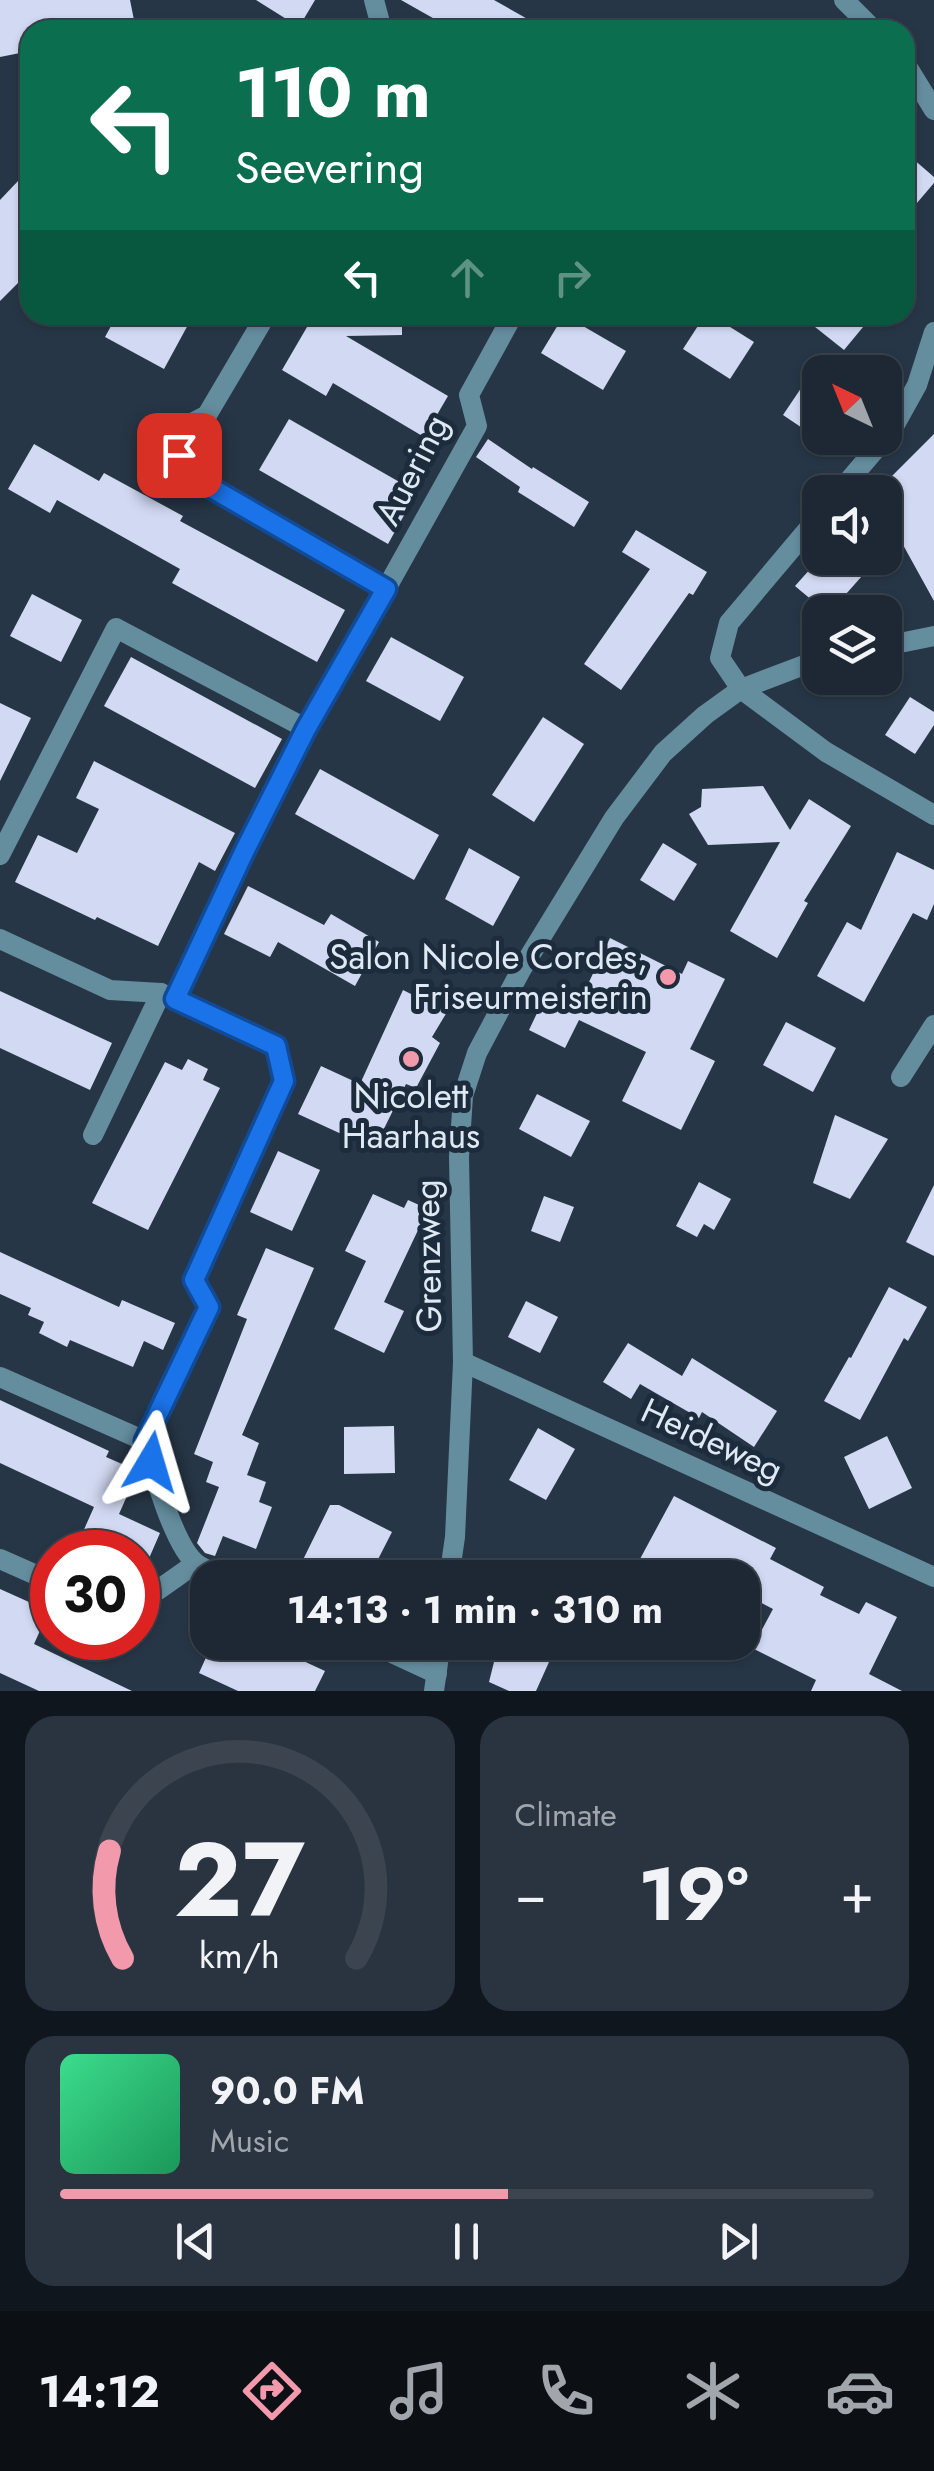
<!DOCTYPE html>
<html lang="en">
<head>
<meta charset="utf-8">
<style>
  :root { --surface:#1d2834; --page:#2a3440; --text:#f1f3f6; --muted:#a0a6ac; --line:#3b444f; --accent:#f29aac }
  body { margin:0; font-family:Jost,sans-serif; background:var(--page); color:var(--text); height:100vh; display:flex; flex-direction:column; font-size:38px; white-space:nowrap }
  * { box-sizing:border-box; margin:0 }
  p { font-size:32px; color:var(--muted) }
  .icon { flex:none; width:55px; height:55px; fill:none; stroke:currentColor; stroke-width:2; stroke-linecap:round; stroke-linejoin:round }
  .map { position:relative; height:1691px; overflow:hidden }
  .details { display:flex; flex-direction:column; gap:25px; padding:25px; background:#10161d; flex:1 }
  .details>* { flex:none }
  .top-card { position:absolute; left:20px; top:20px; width:895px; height:305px; border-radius:30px; box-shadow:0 2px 8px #0004,0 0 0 2px var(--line); background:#0b6e4f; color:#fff; overflow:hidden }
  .needle { width:65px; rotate:317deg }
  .fabs { position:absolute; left:802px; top:355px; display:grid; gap:20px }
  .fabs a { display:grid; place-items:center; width:100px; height:100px; border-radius:20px; background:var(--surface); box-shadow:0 2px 8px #0004,0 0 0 2px var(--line); font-size:50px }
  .speed { position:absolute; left:30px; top:1530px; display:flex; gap:20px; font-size:50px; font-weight:700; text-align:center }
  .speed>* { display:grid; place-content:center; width:130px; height:130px; border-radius:50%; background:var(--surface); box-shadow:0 2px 8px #0004,0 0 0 2px var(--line); line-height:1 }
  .speed .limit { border:15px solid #d22; background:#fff; color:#111 }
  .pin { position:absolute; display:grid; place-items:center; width:85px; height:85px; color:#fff; margin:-42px; border-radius:20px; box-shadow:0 5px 15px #0006 }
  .me { position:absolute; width:110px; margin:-55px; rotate:7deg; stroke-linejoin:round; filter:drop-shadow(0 0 8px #0008) }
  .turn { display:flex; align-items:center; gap:35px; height:210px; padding:0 50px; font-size:45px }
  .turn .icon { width:130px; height:130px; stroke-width:2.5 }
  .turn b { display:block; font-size:70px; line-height:85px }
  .lanes { display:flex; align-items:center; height:95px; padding:0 50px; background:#0003; justify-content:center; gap:50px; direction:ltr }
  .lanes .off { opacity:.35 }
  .big { font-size:75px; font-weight:700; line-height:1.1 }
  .details .widget { flex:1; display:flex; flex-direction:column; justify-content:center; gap:15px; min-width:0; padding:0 35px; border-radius:30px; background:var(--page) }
  .details .dial { align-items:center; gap:0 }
  .dial svg { height:260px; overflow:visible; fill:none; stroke:var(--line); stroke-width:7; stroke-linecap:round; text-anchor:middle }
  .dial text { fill:var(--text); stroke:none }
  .song { display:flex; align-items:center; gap:30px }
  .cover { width:120px; height:120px; border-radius:15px; background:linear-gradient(135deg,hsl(150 70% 55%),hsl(150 70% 35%)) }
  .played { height:10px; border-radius:5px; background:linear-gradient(90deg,var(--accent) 55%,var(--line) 55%) }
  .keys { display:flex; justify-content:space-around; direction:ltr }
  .heat { display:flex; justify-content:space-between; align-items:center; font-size:55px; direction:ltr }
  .details .tiles { flex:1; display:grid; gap:25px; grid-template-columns:1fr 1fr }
  .widget:last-child { grid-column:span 2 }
  .trip { position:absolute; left:190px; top:1560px; width:570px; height:100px; border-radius:30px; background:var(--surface); box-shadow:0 2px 8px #0004,0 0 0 2px var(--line); font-weight:700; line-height:100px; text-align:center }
  .tabs { display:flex; height:160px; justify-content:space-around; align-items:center; background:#0c1015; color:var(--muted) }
  .tabs .icon { width:70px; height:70px }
  .tabs .current { color:var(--accent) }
  .tabs b { font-size:45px; color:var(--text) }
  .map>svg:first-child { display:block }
</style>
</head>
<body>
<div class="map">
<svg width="934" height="1691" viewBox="0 0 934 1691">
  <rect width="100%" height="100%" fill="#273646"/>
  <g fill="#d2d9f2">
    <polygon points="0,0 130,0 136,30 30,30 30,51 0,57"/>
    <polygon points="256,0 315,0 299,27"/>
    <polygon points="401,0 494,0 547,30 454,30"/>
    <polygon points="905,152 934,177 934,183 905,217"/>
    <polygon points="18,181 30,192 30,271 0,301 0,200"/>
    <polygon points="117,315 175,315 189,323 164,369 105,337"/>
    <polygon points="314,315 402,315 402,335 346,336 448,396 424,437 333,383 326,396 282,370"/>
    <polygon points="564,315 626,351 603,390 541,353"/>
    <polygon points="705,315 711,315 754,342 730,379 683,349"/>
    <polygon points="800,315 873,315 844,350"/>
    <polygon points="820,360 820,440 783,415"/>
    <polygon points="289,419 417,492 388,544 259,470"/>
    <polygon points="934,434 934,601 897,534 885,546 885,483"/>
    <polygon points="488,439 532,469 533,467 589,502 574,527 518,492 520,487 476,457"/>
    <polygon points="34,444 99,481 104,473 183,516 180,521 345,610 317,662 172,583 180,569 57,500 50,513 8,489"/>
    <polygon points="636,530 707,572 693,595 689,593 621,690 584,664 650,569 622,552"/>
    <polygon points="820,558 840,558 862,576 830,612 826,612 795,586"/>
    <polygon points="32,594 82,620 61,662 10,636"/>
    <polygon points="391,637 464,677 440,721 366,681"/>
    <polygon points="131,657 282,739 255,788 104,706"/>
    <polygon points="910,697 934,712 934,725 915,754 885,735"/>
    <polygon points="0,703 31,718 0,781"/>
    <polygon points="543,717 584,744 534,822 492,795"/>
    <polygon points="94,761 235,833 215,871 199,862 158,946 97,917 95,920 15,882 38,835 77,853 99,809 76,798"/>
    <polygon points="320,769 439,835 414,880 295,814"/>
    <polygon points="763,786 790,830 809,799 851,826 804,901 808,903 777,958 730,931 780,842 708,845 689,814 701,807 702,789"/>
    <polygon points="663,843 697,864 674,901 640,880"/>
    <polygon points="469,848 520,877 493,926 445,899"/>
    <polygon points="897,852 934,870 934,904 927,920 913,913 864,1002 817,976 847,922 861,930"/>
    <polygon points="248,886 324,925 331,914 379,942 355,986 278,942 270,957 224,934"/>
    <polygon points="610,938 682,974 688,961 725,979 690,1049 715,1061 681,1130 622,1101 646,1052 579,1020 565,1048 529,1030 548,990 578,1005"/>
    <polygon points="403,990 447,1012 432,1037 440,1043 416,1088 406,1084 374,1149 298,1114 321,1066 360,1084"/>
    <polygon points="0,991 112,1043 90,1090 0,1048"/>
    <polygon points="786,1022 836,1048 813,1092 763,1065"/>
    <polygon points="188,1059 208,1069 203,1080 220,1088 148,1230 92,1203 165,1062 182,1070"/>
    <polygon points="537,1094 590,1121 571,1157 519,1129"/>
    <polygon points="835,1115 888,1139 850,1199 813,1183"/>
    <polygon points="278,1151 320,1170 292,1231 250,1212"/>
    <polygon points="699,1182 731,1199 714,1230 704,1224 697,1237 676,1226"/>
    <polygon points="934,1185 934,1256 906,1242"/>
    <polygon points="373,1194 404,1208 408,1200 428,1209 384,1302 404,1311 384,1353 334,1329 366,1261 345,1251"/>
    <polygon points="544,1196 574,1207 560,1242 531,1231"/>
    <polygon points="266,1248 314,1268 242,1435 259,1443 247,1475 266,1482 259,1502 272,1507 256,1549 223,1536 215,1556 205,1553 197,1543 219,1487 206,1482 213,1462 194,1454 247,1319 237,1315"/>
    <polygon points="0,1252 119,1307 122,1300 175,1323 163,1350 144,1341 133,1367 70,1340 67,1347 39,1333 44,1322 28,1315 31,1308 0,1294"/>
    <polygon points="889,1287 927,1307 908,1341 904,1338 860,1420 824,1401 849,1357 851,1358"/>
    <polygon points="526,1301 558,1317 540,1353 508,1337"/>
    <polygon points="628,1343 682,1376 692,1358 777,1411 754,1447 702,1412 699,1418 640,1384 631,1399 603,1382"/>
    <polygon points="0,1400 109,1451 106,1457 138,1471 119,1514 160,1533 147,1563 138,1558 138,1552 74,1552 94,1507 0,1463"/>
    <polygon points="394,1426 395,1473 344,1474 344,1427"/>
    <polygon points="538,1428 575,1449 546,1500 509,1480"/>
    <polygon points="887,1436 912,1488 869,1509 844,1457"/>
    <polygon points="674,1496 776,1548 770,1559 824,1587 820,1595 859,1614 866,1602 897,1617 869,1674 902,1691 811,1691 816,1680 752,1648 773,1609 742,1593 742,1578 674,1578 640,1559"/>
    <polygon points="330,1505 339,1505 392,1532 371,1573 354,1565 348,1578 294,1578"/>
    <polygon points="0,1589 49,1611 34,1644 132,1691 39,1691 0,1673"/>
    <polygon points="213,1642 249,1642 281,1657 284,1652 325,1671 315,1691 238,1691 199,1673"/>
    <polygon points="499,1642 558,1642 536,1691 509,1691 489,1682"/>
  </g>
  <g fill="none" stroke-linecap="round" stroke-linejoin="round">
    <g stroke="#648d9e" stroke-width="20">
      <polyline points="374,0 382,30"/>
      <polyline points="844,0 874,30"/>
      <polyline points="905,63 934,110"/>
      <polyline points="266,315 207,415 169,435 189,475 386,589 477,426 469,395 513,315"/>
      <polyline points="839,492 892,430 917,385 934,332"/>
      <polyline points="820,515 729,623 720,658 741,689 826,752 934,815"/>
      <polyline points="885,646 934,636"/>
      <polyline points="0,855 116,628 307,729"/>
      <path d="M0 939 110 990 161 993 276 1046 284 1081 195 1280 209 1307 145 1441C153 1470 174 1547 197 1564 205 1570 217 1573 226 1578"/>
      <polyline points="175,999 245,850 307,729 386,589"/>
      <polyline points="901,1077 934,1025"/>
      <polyline points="93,1135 161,993"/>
      <polyline points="463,1362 934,1577"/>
      <polyline points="0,1377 145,1441"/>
      <polyline points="0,1559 52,1582"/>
      <polyline points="449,1578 455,1537 463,1362 459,1157 463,1096 477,1053 521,970 614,818 663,753 705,715 741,689 820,659"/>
      <polyline points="138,1596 158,1590 195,1564"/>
      <polyline points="368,1642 437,1674"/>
      <polyline points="434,1691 441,1642"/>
    </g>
  </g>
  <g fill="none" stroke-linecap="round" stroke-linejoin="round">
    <defs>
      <polyline id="route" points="151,1462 145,1441 209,1307 194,1280 284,1081 276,1046 175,999 245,850 306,729 386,589 189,475 179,455"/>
    </defs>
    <use href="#route" stroke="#114b97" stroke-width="25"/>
    <use href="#route" stroke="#1a73e8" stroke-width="18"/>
  </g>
  <g fill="#f29aac" stroke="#1d2c3c" stroke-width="4">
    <circle cx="668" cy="977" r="10"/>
    <circle cx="411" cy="1059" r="10"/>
  </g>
  <g text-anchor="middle" stroke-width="10" stroke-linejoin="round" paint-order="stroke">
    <g font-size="35" fill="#dfe9f3" stroke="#1d2c3c">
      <text transform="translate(412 470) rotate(-63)" y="12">Auering</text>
      <text transform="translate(428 1256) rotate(-91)" y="12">Grenzweg</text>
      <text transform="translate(712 1440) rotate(25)" y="12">Heideweg</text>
    </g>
    <g font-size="35" fill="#dfe9f3" stroke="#1d2c3c" text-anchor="end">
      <text x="648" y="969">Salon Nicole Cordes,<tspan x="648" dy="40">Friseurmeisterin</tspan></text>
      <text x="411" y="1108" text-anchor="middle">Nicolett<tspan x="411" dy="40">Haarhaus</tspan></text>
    </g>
  </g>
</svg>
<div class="fabs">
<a><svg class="needle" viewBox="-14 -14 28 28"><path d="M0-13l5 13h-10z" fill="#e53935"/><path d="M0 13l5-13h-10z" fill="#a0a6ac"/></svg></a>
<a><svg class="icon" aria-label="sound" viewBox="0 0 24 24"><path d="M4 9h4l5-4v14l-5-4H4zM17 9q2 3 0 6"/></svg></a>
<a><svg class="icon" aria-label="layers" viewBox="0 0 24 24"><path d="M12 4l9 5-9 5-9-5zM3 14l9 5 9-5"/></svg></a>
</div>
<div class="speed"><div class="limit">30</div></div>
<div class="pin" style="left:179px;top:455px;background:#d93025"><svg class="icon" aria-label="arrive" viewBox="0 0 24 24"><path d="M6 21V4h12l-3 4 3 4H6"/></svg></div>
<svg class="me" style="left:151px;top:1462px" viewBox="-20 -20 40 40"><path d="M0-17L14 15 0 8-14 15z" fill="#1a73e8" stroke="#fff" stroke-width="4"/></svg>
<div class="trip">14:13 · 1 min · 310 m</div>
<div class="top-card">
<div class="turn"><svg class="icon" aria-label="left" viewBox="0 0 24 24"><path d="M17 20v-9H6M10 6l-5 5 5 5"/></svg><div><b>110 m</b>Seevering</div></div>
<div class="lanes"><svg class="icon" aria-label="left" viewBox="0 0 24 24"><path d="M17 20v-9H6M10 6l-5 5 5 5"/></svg><svg class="icon off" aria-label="ahead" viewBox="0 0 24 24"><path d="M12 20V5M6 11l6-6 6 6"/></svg><svg class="icon off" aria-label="right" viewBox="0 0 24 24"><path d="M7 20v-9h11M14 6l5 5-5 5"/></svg></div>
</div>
</div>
<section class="details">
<div class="tiles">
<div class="widget dial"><svg viewBox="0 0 100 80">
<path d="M14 69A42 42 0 1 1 86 69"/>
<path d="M14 69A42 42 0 0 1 10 36" stroke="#f29aac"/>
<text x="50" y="56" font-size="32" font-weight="700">27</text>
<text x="50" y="72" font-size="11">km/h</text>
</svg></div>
<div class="widget"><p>Climate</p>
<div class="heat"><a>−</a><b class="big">19°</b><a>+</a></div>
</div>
<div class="widget">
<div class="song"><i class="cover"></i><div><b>90.0 FM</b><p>Music</p></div></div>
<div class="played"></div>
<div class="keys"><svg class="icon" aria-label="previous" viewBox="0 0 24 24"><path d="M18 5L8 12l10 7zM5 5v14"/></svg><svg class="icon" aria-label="pause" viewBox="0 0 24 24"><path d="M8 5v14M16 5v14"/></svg><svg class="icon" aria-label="next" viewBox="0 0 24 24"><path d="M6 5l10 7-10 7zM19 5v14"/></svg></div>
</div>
</div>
</section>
<nav class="tabs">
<b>14:12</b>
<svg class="icon current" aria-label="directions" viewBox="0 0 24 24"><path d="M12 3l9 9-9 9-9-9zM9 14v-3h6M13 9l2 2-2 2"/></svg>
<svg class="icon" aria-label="music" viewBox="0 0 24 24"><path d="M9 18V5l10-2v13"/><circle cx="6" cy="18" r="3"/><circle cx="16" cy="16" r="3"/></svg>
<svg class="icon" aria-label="phone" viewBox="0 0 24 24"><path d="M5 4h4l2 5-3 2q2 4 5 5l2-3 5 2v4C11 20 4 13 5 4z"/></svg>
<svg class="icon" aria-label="climate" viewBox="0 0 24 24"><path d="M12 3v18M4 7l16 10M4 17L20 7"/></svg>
<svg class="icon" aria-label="car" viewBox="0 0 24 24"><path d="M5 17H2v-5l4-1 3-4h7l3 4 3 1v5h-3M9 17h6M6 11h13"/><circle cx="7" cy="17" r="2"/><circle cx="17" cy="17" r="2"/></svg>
</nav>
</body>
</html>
